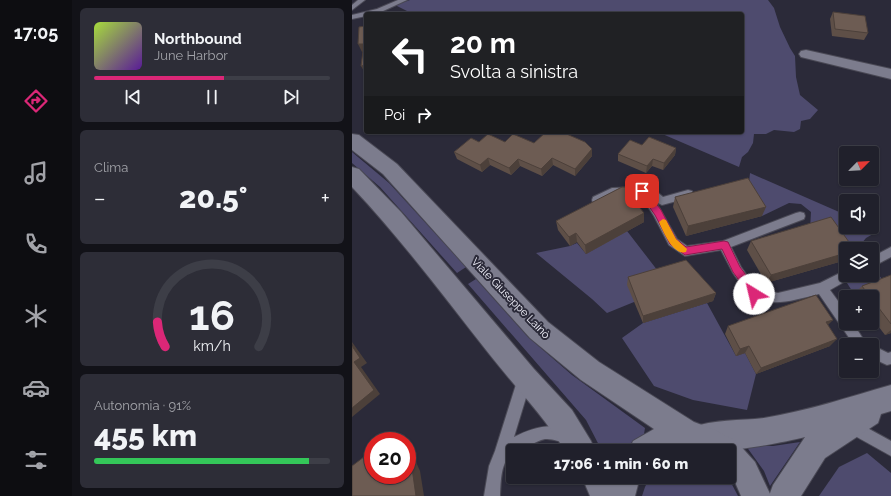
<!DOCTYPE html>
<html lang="it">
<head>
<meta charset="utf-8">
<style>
  :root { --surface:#20202b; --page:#2d2d37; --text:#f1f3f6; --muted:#a2a3a9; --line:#3d3e47; --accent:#db2777 }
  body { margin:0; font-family:Raleway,sans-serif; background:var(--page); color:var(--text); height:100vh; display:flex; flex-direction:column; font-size:15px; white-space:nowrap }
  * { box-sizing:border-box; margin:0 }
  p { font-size:13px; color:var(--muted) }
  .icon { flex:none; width:22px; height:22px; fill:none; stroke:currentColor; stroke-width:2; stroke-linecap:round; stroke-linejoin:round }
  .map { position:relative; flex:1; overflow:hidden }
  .side { display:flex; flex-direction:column; gap:8px; padding:8px; background:#121218; width:280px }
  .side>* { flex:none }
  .guide { position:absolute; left:12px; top:12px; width:380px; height:122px; border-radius:4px; box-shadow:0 1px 3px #0004,0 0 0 1px var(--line); background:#202124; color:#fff; overflow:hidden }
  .needle { width:26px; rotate:66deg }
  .fabs { position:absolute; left:487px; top:146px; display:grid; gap:8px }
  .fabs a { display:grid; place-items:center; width:40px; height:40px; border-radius:4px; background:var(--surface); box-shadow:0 1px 3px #0004,0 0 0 1px var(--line); font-size:20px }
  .speed { position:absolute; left:12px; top:432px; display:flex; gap:8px; font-size:20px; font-weight:700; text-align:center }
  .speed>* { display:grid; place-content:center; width:52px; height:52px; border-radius:50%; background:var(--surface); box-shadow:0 1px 3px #0004,0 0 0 1px var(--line); line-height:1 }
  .speed .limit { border:6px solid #d22; background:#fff; color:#111 }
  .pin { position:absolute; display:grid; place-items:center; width:34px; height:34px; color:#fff; margin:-17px; border-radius:8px; box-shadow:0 2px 6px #0006 }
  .me { position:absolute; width:44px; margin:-22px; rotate:324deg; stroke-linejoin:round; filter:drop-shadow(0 0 3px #0008) }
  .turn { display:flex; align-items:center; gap:14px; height:84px; padding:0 20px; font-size:18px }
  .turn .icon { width:52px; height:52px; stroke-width:2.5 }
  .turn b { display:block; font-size:28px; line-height:34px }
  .then { display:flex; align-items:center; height:38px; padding:0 20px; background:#0003; gap:8px; font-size:15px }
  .big { font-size:30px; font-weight:800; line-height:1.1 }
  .side .card { flex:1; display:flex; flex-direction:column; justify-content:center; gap:6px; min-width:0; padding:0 14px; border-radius:6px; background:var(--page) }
  .side .dial { align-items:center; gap:0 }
  .dial svg { height:104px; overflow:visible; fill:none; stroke:var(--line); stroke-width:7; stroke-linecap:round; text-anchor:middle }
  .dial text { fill:var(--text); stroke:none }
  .song { display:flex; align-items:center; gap:12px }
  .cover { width:48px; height:48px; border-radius:6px; background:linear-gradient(135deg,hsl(80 70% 55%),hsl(270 70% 35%)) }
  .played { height:4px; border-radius:2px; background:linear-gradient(90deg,var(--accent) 55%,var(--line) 55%) }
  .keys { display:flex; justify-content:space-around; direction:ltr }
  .heat { display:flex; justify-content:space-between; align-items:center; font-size:22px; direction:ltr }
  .charge { height:6px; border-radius:3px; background:linear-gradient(90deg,#34c759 91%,var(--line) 0) }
  .trip { position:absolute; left:154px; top:444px; width:230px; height:40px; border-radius:4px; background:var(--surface); box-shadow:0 1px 3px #0004,0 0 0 1px var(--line); font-weight:800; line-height:40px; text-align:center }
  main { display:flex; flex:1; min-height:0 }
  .tabs { display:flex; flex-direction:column; width:72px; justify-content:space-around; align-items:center; background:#0d0d11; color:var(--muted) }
  .tabs .icon { width:28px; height:28px }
  .tabs .active { color:var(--accent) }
  .tabs b { font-size:18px; color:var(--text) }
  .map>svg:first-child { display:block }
</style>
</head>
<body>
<main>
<nav class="tabs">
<b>17:05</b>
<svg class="icon active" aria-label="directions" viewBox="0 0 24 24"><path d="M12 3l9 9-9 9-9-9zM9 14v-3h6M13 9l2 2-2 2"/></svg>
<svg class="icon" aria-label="music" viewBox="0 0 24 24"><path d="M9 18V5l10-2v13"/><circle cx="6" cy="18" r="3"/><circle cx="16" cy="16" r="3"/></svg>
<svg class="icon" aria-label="phone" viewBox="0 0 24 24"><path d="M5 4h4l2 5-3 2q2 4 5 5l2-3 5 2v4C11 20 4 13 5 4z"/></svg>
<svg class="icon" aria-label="climate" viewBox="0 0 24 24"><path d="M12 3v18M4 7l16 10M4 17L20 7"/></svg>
<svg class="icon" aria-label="car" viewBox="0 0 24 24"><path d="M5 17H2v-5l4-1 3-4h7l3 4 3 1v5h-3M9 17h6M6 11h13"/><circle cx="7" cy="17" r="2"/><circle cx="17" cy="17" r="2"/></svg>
<svg class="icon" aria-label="filters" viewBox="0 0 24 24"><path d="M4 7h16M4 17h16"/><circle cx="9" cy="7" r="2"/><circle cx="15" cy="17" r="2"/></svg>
</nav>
<section class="side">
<div class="card">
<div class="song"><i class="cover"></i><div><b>Northbound</b><p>June Harbor</p></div></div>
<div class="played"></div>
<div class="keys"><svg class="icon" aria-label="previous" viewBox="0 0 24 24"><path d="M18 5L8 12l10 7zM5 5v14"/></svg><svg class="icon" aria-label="pause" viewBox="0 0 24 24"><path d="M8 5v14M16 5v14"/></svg><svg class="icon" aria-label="next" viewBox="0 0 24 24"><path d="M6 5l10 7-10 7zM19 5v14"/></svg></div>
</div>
<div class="card"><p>Clima</p>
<div class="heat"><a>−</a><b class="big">20.5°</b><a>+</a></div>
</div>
<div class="card dial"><svg viewBox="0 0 100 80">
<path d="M14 69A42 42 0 1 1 86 69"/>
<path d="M14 69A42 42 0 0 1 8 50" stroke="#db2777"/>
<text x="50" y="56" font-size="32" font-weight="700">16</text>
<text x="50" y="72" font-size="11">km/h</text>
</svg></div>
<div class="card"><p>Autonomia · 91%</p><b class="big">455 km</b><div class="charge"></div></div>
</section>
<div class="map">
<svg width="539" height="496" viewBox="0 0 539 496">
  <rect width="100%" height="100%" fill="#2b2a39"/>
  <g fill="#4e4b6e">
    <polygon points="58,0 416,0 422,8 428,27 438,48 443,56 444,77 448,95 466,110 458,119 449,121 448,129 442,132 422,130 414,134 402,134 401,143 396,152 390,157 387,167 308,133 390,132 390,14 61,14 43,5"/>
    <polygon points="0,152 37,183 114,267 105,273 28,187 0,163"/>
    <polygon points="398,173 494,215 494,227 520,226 528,230 514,238 505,249 494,249 458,230 459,212 449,204 437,203 410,216 392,188 397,182"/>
    <polygon points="275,231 309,275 282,302 255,313 240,299 184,253 218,246 225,243 234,254"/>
    <polygon points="523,270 533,283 502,294 495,283 513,275 520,275 520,272"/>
    <polygon points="124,279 176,337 220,375 293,428 292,434 282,440 272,451 250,451 234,420 116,284"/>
    <polygon points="355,303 384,356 393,353 404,374 395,410 341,400 302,386 270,338 291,323"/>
    <polygon points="448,442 418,486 412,471 394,446 421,446"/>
    <polygon points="515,453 539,473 539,496 467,496 487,467"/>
    <polygon points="298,477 376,477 386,496 290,496 293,487"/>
  </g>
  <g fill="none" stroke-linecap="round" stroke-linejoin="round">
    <defs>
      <g id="service">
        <polygon points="6,0 13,0 0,10 0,5"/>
        <polygon points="46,0 55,0 29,12 14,14 14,16 0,19 0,15 25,9"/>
        <path d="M291 187 304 191 311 197 336 190 340 191 341 194 340 197 336 198 310 205 304 202 325 239 335 246 371 241 444 213 448 212 452 213 453 216 452 219 379 247 389 267 405 289 426 293 468 283 494 270V275H501L499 278 478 290 494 312V323H501L515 345H502L467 294C442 300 424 307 398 298L381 273 369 250 333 256 317 245 302 216 288 195 262 196 245 204 241 203 240 200 241 197 260 188Z"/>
        <polygon points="539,247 539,257 520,267 520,257"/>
        <polygon points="520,345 536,353 539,352 539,364 535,365 520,358"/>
        <path d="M173 371 178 373 180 378 162 437C182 427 200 422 221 431L223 436 221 441C211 445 203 438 193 439 183 441 170 451 161 451V453C148 462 149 482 148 496H132L137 466 143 451 166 378 168 373Z"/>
        <polygon points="499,419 539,441 539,456 494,431 492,426 494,421"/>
      </g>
      <polygon id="minor" points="454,50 539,69 539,79 449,57 447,54 449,51"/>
      <path id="tertiary" d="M539 385V411L529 414 526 423 473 458 449 496H417L421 485 453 437C429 443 360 457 339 448L335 438 339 428C361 419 388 421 412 418 455 411 497 397 539 385Z"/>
      <g id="secondary">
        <polygon points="0,134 7,135 45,164 196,322 247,362 342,422 363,430 384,441 403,462 419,496 389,496 383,482 377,476 377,451 332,450 277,451 281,441 302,429 229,380 178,338 31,174 0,150"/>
        <path d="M0 167 7 169 49 212 182 369 220 410 239 441 243 451H213C192 416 163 387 138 355 93 298 50 240 0 187Z"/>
        <polygon points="230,477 288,477 283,496 238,496"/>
      </g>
    </defs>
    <use href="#service" stroke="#4a4955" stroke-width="2"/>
    <use href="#minor" stroke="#4a4955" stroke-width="2"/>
    <use href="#tertiary" stroke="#4a4955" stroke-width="2"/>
    <use href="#secondary" stroke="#4a4955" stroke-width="2"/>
    <use href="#service" fill="#7c7c8d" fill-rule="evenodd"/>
    <use href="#minor" fill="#7c7c8d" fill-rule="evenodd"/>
    <use href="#tertiary" fill="#7c7c8d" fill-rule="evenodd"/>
    <use href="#secondary" fill="#7c7c8d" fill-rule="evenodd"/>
  </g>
  <g fill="#5e4f47">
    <polygon points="481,12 516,33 512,40 480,36 478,19"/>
    <polygon points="127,142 182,143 240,156 223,176 201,165 190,176 168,166 159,175 138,165 130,172 105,159 102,152"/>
    <polygon points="290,145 324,148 323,155 311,170 300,166 294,173 266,161 266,154"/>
    <polygon points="323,197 410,216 334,236 321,207"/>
    <polygon points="289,209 292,213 292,222 234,254 225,242 218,246 206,230 204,221"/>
    <polygon points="399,241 494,249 494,260 414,283 395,250"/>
    <polygon points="539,275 539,333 533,335 520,318 520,297 505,297 502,294 510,286"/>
    <polygon points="276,277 364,293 361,301 291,323 275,285"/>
    <polygon points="476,325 478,346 404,374 393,353 384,356 373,334 376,326"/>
  </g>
  <g fill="#4c403a">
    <polygon points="6,44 12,44 14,51 10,52"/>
    <polygon points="14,65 14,73 13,73 9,66"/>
    <polygon points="324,148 323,155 311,170 312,163"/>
    <polygon points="240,149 240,156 223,176 223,169"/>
    <polygon points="136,158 138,165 130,172 128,165"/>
    <polygon points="200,158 201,165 190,176 189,169"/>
    <polygon points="166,159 168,166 159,175 157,168"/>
    <polygon points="301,159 300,166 294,173 295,166"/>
    <polygon points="289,200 289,209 284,203"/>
    <polygon points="414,207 410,216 334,236 336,226"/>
    <polygon points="292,213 292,222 234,254 233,245"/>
    <polygon points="224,233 225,242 218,246 217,237"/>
    <polygon points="494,253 494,260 414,283 419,275"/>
    <polygon points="364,293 361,301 291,323 291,316"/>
    <polygon points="481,320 474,327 474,322"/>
    <polygon points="539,330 539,333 533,335"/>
    <polygon points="485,339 478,346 404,374 409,368"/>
    <polygon points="0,342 15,363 9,367 28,394 0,417 2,362"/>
    <polygon points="397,346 393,353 384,356 388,349"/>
    <polygon points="44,432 53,436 55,441 48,441"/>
    <polygon points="55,442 68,471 72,496 64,496 55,457"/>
  </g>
  <g fill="#6d5c53" stroke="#4c403a">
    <polygon points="481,12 513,16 516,33 483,29"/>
    <polygon points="14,26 14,65 9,66 12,44 6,44 7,27"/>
    <polygon points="194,132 210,132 233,142 240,149 223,169 200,158 189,169 166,159 157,168 136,158 128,165 102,152 119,138 127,142 136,134 153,142 161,134 182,143"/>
    <polygon points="297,137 324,148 312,163 301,159 295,166 266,154 278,140 290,145"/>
    <polygon points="396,178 414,207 336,226 323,197"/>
    <polygon points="270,187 278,187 289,200 284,203 292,213 233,245 224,233 217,237 204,221"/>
    <polygon points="479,217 502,249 494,249 494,253 419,275 399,241"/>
    <polygon points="334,260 364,293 291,316 276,277"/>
    <polygon points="539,275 539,324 520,299 520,297 518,297 510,286"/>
    <polygon points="464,295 481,320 474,322 485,339 409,368 397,346 388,349 376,326"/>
    <polygon points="0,346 8,358 2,362 22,390 0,408"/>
    <polygon points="44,432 48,441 32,441"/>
    <polygon points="21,450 21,475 55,475 55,457 60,468 64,496 0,496 0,466"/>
  </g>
  <polygon fill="#db2777" stroke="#8e194d" points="290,188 293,189 309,210 324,239 334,247 372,241 376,242 388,267 406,291 407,294 406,297 402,298 399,297 381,272 370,249 333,255 318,244 303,215 286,191"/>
  <path fill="#f59e0b" d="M311 219 314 220 324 239 335 249 334 252C321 256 311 231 307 222Z"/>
  <g text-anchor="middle" stroke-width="4" stroke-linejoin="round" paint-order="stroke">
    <g font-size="11" fill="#f3f3fd" stroke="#2b2a39">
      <text transform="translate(159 298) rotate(46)" y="4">Viale Giuseppe Lainò</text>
    </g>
  </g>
</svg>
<div class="fabs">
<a><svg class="needle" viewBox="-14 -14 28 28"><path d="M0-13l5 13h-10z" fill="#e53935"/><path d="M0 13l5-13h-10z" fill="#a2a3a9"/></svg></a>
<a><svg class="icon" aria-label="sound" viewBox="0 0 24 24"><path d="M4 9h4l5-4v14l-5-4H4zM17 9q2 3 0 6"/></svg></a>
<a><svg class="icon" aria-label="layers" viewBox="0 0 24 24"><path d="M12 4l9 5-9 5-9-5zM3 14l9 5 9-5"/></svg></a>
<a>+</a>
<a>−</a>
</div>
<div class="speed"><div class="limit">20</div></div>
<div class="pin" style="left:290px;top:191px;background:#d93025"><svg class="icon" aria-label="arrive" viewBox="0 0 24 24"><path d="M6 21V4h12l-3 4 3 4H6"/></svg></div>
<svg class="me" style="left:402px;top:294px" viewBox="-20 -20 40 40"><circle r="19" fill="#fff"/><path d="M0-13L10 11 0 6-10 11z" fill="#db2777"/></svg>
<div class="trip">17:06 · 1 min · 60 m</div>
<div class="guide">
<div class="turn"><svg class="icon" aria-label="left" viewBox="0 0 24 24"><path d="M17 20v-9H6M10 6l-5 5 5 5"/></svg><div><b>20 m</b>Svolta a sinistra</div></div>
<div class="then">Poi<svg class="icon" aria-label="right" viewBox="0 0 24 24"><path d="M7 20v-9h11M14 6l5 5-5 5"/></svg></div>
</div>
</div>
</main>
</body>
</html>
